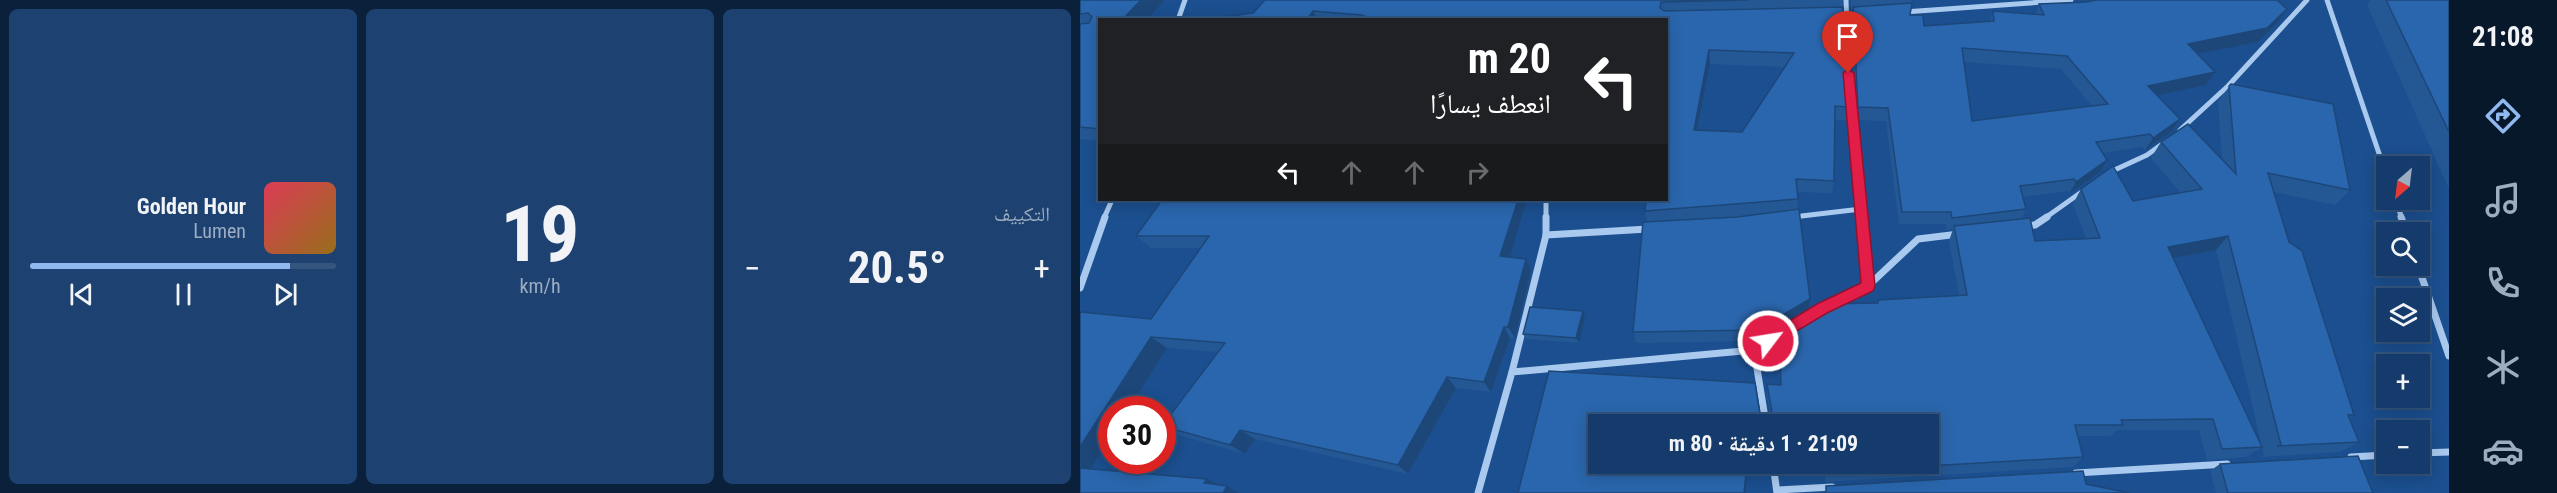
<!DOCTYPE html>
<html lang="ar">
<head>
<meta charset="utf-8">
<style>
  :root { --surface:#143b6b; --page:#1d4271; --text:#f1f3f6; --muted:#9dadc1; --line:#33557e; --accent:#90b9f0 }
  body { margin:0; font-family:"Roboto Condensed","Noto Naskh Arabic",sans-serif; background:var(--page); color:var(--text); direction:rtl; height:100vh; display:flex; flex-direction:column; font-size:22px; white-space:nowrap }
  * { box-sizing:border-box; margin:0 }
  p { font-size:20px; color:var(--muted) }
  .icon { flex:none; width:33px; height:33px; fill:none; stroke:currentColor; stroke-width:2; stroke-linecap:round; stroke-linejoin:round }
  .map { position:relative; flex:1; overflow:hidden; direction:ltr }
  .panel { display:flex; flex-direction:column; gap:9px; padding:9px; background:#0b203b; width:1080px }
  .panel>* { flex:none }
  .guide { position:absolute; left:18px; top:18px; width:570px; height:183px; border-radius:0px; box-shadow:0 3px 15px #0003,0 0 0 2px var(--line); direction:rtl; background:#202124; color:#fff; overflow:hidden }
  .needle { width:39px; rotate:208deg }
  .fabs { position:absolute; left:1296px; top:156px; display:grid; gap:12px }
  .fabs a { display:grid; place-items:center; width:54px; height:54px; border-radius:0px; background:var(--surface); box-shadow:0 3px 15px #0003,0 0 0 2px var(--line); font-size:30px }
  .speed { position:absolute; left:18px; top:396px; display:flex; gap:12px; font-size:30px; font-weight:700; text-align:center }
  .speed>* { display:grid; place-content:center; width:78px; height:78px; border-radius:50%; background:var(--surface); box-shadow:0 3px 15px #0003,0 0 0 2px var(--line); line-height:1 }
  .speed .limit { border:9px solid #d22; background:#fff; color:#111 }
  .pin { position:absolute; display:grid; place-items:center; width:51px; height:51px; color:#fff; margin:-62px -26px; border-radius:50% 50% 50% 0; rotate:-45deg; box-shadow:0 0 6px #0007 }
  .pin .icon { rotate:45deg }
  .me { position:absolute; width:66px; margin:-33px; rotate:59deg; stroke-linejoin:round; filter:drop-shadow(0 0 4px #0008) }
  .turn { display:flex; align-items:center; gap:21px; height:126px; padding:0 18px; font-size:27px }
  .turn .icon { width:78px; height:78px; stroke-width:2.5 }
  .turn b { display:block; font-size:42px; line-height:51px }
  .lanes { display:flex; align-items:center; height:57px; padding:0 18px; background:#0003; justify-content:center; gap:30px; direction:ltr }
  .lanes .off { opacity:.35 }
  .big { font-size:45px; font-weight:700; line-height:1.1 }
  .panel .card { flex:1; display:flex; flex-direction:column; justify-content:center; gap:9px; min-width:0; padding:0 21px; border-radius:9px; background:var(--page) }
  .panel .dial { align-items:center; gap:0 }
  .dial b { font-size:78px; line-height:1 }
  .song { display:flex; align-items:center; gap:18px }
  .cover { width:72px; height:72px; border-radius:9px; background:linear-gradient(135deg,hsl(350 70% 55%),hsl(40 70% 35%)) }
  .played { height:6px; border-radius:3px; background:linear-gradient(90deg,var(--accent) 85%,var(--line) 85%) }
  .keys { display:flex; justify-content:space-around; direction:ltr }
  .heat { display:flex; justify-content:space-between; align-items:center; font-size:33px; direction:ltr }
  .panel .tiles { flex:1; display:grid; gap:9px; grid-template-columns:repeat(3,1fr) }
  .trip { position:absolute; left:508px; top:414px; width:351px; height:60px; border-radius:0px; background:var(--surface); box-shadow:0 3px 15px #0003,0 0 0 2px var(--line); font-weight:700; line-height:60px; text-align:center; direction:rtl }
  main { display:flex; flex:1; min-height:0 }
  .tab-bar { display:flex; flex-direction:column; width:108px; justify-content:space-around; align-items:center; background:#08182b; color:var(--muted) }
  .tab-bar .icon { width:42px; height:42px }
  .tab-bar .selected { color:var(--accent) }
  .tab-bar b { font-size:27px; color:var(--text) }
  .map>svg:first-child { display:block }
</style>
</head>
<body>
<main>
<nav class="tab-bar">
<b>21:08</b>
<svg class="icon selected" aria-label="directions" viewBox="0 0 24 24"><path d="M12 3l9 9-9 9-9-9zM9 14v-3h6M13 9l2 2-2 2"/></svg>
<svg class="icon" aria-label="music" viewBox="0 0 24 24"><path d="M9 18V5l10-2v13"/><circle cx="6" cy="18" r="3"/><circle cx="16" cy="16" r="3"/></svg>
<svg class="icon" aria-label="phone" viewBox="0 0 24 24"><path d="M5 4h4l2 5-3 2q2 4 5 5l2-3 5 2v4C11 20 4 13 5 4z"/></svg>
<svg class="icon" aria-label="climate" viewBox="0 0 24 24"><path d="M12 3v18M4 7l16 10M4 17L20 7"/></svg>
<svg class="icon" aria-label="car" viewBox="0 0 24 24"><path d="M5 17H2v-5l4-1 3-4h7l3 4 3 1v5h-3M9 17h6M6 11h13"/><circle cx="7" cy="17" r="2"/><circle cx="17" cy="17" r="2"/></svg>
</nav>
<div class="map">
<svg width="1369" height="493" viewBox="0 0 1369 493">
  <rect width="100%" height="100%" fill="#1b4f8f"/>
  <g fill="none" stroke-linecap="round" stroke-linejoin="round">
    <g stroke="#a9c9ee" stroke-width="5">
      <polyline points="766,0 769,92 781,218"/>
      <polyline points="1247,0 1306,174"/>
      <polyline points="824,12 991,0"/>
      <polyline points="98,20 105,0"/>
      <polyline points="1100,130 1148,86 1227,0"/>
      <polyline points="1028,173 1067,155 1085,142"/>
      <polyline points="466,200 466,218"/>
      <polyline points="1315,200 1322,218"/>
      <polyline points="713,217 781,209"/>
      <polyline points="24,218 32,200"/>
      <polyline points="965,218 1003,191"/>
    </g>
    <g stroke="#a9c9ee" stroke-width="7">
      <polyline points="713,217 716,217"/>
      <polyline points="781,217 788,286"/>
      <polyline points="1321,217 1327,232"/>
      <polyline points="946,226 955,225 967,217"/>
      <polyline points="466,235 568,229"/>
      <polyline points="1338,266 1369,356"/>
      <polyline points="0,288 25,217"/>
      <polyline points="746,307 788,286 838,239 879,234"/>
      <polyline points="674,350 686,424"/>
      <polyline points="432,372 466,235 466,217"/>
      <polyline points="1340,453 1369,452"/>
      <polyline points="1271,457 1306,455"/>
      <polyline points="693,464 697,493"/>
      <polyline points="996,473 1147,464"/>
      <polyline points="697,490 752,487"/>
      <polyline points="398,493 432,372 674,350 704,333"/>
    </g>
  </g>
  <g fill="#245895" fill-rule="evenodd">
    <polygon points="0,0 85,0 67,20 20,20 20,141 0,139"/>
    <path d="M185 0H763L762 7 768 107 767 120H755L754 181 752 193 717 192 718 199 717 210 728 311 677 341 556 343 553 332 567 222 565 211 586 20H121L173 13ZM630 64 706 67 662 132 618 130Z"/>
    <path d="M771 0H832L830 15H843L844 26 910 21 913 11 956 14 959 4 1006 2 1017 0H1197L1207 9 1198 22 1178 42 1118 53 1135 72 1126 85 1077 95 1100 119 1091 132 1065 150 1062 147 1023 153 1027 160 1020 172 989 194 988 191 943 197 946 209 941 219 950 218 955 241 1006 238 993 204 1001 189 1033 166 1053 201 1101 193 1071 158 1081 142 1108 124 1142 159 1138 102 1151 84 1253 104 1270 190 1255 205 1194 192 1209 242 1222 251 1274 415 1270 418 1279 442 1260 452 1181 457 1184 455 1182 447 1166 457 1127 460 1119 430H1037L1031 436H998L1003 457 993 467 745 482V471L700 473 698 464H849V424H519V464H689V473H667L666 493H438L469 371 675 383 680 414 686 419 690 414 687 396V384L700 385 698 342 699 329 741 304 797 303 798 300 879 295 869 241 873 229 867 230 866 224H819L806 121 777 120 772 21 773 11H771ZM884 62 981 69 1012 106 892 121ZM1136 250 1182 447 1094 258Z"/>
    <polygon points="1291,0 1369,0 1369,189 1287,5"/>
    <polygon points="82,200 462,200 446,202 430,257 446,259 451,271 435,338 430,338 411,392 376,388 328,474 175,439 165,454 98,435 82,426 138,352 87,348 48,410 32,410 32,436 11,469 127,479 137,485 147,486 160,493 0,493 0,314 1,312 71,319 121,248 71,248 56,236"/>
    <polygon points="505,317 499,343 446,339 443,334"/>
    <polygon points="1140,464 1293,493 1136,493 1130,471"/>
  </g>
  <g fill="#1d4779">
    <polygon points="61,0 85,0 67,20 42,20"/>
    <polygon points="1207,9 1198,22 1178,42 1101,57 1108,44"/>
    <polygon points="233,11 238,20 227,20"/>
    <polygon points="629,50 630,64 615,143 614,130"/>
    <polygon points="1135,72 1126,85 1061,99 1068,86"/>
    <polygon points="1100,119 1091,132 1065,150 1073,138"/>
    <polygon points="1027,160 1020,172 989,194 996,182"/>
    <polygon points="438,200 446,200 446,202 427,268 420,256"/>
    <polygon points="1148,236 1136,250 1077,261 1088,247"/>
    <polygon points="446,259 451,271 435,338 428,327"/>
    <polygon points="730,299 728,311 677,341 677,330"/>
    <polygon points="503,311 505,317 499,343 496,338"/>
    <polygon points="424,327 430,338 411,392 404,382"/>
    <polygon points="71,337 87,348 48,410 32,410 32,436 7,475 0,472 0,447"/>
    <polygon points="367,377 376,388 328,474 318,465"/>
    <polygon points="160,430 175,439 165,454 150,445"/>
    <polygon points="667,464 667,473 666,493 664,493"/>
    <polygon points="127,479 142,487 124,483"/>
    <polygon points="147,486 160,493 143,493"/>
  </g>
  <g fill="#2a66ad" stroke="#1d4779" stroke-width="1.5" fill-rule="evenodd">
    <polygon points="0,0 61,0 42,20 20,20 20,129 0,127 0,24 9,23 12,17 8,13 0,14"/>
    <path d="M185 0H669L581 2 580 8 584 11 763 7 768 107 755 106 754 181 716 179 718 199 565 211 566 200H586V20H293L282 15 233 11 227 20H121L173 13ZM629 50 714 53 662 132 614 130Z"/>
    <path d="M1017 0H1197L1207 9 1187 28 1108 44 1135 72 1068 86 1100 119 1073 138 1070 134 1016 142 1027 160 996 182 994 179 940 186 946 209 872 218 871 212H822L808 108 778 107 773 7 832 3 830 15H843L844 26 914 21 913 11 964 15 959 4 1006 2ZM882 48 987 56 1028 104 892 121Z"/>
    <polygon points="1306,0 1369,0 1369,132"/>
    <polygon points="1151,84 1253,104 1270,190 1188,173 1209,242 1222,251 1274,415 1268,415 1279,442 1197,446 1201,445 1148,236 1088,247 1182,447 1142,449 1133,419 1041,420 1043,425 995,425 1003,457 747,472 747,464 849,464 849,424 519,424 519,464 667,464 664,493 438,493 469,371 675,383 680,414 686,419 692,413 687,384 701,385 699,329 741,304 798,303 798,300 887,295 874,226 950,218 955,241 1020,238 1001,189 1033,166 1053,201 1122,189 1081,142 1108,124 1156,174 1149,86"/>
    <polygon points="82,200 438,200 420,256 446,259 428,327 424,327 404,382 367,377 318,465 160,430 150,445 82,426 145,343 71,337 0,447 0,314 1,312 71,319 129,236 56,236"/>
    <polygon points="719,209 730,299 677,330 553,332 563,222 657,217"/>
    <polygon points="450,307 503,311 496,338 443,334"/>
    <polygon points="1278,456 1293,493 1148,493 1140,464"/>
    <polygon points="0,468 127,479 124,483 147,486 143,493 0,493"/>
    <polygon points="1003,471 1006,484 1049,493 746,493 746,486"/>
  </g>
  <polygon fill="#e11d48" stroke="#92132f" stroke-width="1.5" points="768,69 774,73 795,286 793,291 747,313 688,348 681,341 683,337 737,304 781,283 763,73"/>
</svg>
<div class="fabs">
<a><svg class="needle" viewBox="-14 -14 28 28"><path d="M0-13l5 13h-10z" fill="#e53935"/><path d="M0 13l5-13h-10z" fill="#9dadc1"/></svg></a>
<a><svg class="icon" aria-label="search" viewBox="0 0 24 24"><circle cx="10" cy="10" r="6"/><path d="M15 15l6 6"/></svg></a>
<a><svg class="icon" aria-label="layers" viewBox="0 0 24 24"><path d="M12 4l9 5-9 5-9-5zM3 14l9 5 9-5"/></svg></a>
<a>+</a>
<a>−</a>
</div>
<div class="speed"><div class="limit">30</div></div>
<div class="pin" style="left:768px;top:73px;background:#d93025"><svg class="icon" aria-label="arrive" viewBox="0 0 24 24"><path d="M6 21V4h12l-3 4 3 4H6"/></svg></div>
<svg class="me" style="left:688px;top:341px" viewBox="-20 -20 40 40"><circle r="17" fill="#e11d48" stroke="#fff" stroke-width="3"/><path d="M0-11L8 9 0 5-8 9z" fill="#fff"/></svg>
<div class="trip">21:09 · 1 دقيقة · 80 m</div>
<div class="guide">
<div class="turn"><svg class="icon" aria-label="left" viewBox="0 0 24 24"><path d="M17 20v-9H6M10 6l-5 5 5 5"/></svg><div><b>20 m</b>انعطف يسارًا</div></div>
<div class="lanes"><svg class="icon" aria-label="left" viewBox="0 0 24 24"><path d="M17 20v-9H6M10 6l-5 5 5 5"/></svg><svg class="icon off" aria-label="ahead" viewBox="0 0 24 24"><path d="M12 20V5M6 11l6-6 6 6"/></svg><svg class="icon off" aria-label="ahead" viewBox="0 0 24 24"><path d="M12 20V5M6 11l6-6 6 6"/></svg><svg class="icon off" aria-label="right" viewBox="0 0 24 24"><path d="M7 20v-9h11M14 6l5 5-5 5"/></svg></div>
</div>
</div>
<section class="panel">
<div class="tiles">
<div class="card"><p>التكييف</p>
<div class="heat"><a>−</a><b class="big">20.5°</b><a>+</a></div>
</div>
<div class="card dial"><b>19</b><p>km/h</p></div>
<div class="card">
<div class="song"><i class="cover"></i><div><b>Golden Hour</b><p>Lumen</p></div></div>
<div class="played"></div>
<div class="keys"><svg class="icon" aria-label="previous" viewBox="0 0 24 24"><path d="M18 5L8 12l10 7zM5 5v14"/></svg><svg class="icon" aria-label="pause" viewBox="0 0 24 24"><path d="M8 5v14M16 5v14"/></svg><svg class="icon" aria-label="next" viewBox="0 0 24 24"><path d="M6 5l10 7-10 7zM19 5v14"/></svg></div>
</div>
</div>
</section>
</main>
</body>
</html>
